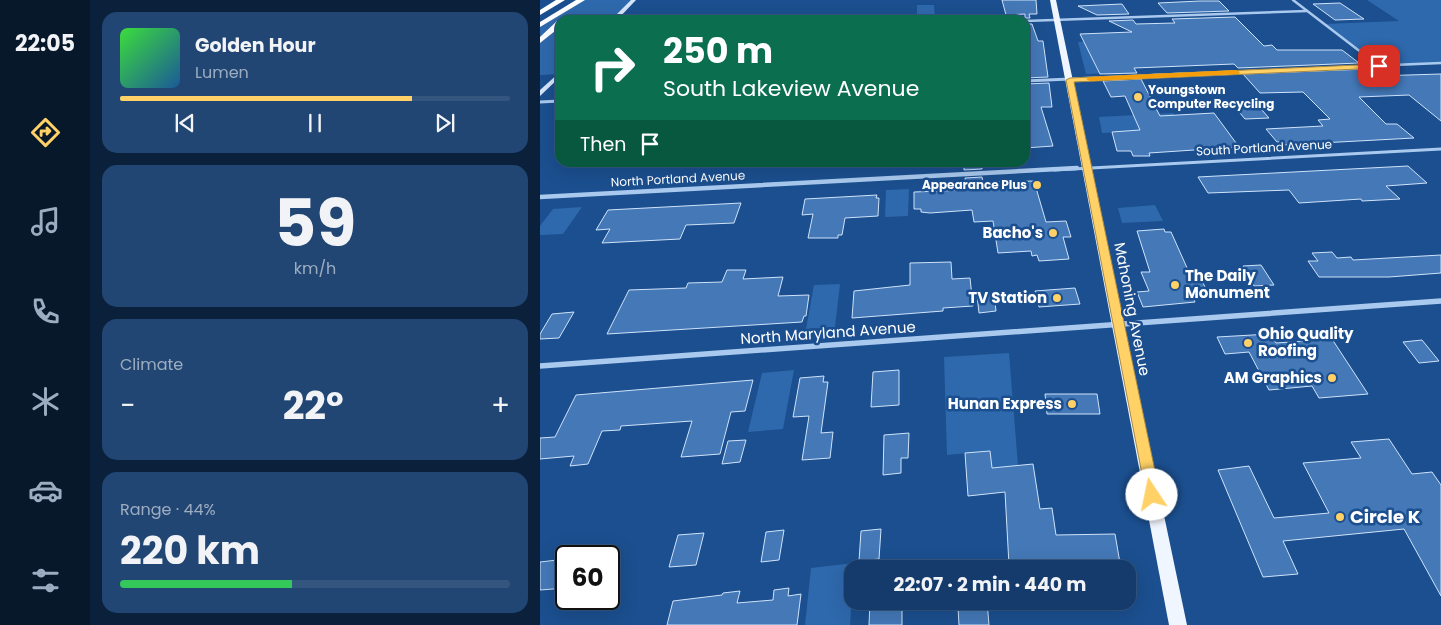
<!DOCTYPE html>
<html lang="en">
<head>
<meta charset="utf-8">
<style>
  :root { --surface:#143b6b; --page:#214673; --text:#f1f3f6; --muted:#9dadc1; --line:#33557e; --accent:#ffd166 }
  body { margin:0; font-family:Poppins,sans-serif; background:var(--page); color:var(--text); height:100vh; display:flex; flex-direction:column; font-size:19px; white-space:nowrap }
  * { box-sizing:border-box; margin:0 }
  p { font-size:16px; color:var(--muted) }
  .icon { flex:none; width:28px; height:28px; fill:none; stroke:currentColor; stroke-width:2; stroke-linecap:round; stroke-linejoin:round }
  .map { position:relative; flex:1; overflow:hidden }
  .panel { display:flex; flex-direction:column; gap:12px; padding:12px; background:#0b203b; width:450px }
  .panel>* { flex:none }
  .guide { position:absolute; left:15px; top:15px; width:475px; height:152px; border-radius:15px; box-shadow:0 5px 20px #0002,0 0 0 1px var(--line); background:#0b6e4f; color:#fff; overflow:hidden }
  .speed { position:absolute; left:15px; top:545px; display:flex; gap:10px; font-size:25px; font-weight:700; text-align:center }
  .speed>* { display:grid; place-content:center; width:65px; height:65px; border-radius:50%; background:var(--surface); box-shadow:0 5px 20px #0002,0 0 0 1px var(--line); line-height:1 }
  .speed .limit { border:2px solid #111; border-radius:8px; background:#fff; color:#111 }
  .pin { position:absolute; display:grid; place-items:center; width:42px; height:42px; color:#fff; margin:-21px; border-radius:10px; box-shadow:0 2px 8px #0006 }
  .me { position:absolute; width:55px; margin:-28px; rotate:349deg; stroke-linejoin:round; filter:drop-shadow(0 0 4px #0008) }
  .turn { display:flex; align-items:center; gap:18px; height:105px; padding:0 25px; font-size:22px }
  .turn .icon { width:65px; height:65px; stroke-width:2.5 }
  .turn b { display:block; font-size:35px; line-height:42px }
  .then { display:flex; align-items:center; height:48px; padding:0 25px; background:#0003; gap:10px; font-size:19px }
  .big { font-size:38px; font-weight:700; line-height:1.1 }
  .panel .card { flex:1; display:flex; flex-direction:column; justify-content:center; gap:8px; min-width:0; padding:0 18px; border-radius:15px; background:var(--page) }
  .panel .dial { align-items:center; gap:0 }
  .dial b { font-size:65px; line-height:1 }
  .song { display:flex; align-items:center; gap:15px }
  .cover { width:60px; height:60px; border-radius:8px; background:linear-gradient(135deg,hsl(120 70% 55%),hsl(210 70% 35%)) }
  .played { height:5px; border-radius:2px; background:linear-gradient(90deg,var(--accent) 75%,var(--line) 75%) }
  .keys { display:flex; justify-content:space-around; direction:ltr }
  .heat { display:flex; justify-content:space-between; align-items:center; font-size:28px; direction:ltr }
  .charge { height:8px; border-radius:4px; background:linear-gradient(90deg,#34c759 44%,var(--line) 0) }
  .trip { position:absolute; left:304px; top:560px; width:292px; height:50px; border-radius:15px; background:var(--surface); box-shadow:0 5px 20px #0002,0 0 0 1px var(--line); font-weight:700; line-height:50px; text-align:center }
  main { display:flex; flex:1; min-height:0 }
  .dock { display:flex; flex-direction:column; width:90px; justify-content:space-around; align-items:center; background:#08182b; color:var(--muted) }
  .dock .icon { width:35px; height:35px }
  .dock .active { color:var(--accent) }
  .dock b { font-size:22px; color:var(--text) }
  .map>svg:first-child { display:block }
</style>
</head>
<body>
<main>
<nav class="dock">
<b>22:05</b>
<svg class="icon active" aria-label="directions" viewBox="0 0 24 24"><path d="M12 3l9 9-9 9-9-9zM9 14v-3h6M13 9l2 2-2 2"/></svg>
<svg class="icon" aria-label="music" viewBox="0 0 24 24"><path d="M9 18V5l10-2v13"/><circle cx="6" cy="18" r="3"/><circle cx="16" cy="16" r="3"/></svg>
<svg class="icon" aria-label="phone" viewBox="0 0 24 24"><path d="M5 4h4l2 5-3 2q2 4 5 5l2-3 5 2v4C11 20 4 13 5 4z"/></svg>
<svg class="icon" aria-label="climate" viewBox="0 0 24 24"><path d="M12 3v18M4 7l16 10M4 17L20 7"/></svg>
<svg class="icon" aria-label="car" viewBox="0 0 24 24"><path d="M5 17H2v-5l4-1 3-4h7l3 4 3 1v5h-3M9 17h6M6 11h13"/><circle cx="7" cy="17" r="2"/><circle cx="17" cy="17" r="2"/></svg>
<svg class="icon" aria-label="filters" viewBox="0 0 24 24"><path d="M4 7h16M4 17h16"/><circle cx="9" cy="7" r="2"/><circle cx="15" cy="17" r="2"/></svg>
</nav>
<section class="panel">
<div class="card">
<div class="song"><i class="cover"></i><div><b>Golden Hour</b><p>Lumen</p></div></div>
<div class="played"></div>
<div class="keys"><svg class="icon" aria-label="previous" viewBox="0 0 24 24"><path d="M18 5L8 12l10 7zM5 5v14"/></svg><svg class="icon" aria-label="pause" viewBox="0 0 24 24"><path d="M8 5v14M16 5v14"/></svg><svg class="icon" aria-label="next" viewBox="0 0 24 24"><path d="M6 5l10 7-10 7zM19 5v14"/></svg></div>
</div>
<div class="card dial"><b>59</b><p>km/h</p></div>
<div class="card"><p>Climate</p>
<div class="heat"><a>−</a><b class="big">22°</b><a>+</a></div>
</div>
<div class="card"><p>Range · 44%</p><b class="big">220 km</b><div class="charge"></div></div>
</section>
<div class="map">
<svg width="901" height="625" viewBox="0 0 901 625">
  <rect width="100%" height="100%" fill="#1b4f8f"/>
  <g fill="#2e69ad">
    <polygon points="41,0 94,0 74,20 20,20 20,74 0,75 0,25"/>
    <polygon points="827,0 901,0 901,63 839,66 785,24 859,21"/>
    <polygon points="377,5 394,5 395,18 377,19"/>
    <polygon points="562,41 571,57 552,58 558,71 592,69 597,72 546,74 538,42"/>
    <polygon points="633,113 642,128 562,133 559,117"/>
    <polygon points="369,189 368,216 345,217 346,190"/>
    <polygon points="615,205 623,221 582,223 578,208"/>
    <polygon points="42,207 23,234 0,235 0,226 13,209"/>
    <polygon points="300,284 295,327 266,329 274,285"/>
    <polygon points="469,353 478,466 452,468 450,451 407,455 404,357"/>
    <polygon points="254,370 243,429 208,432 222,373"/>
    <polygon points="314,563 310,625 265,625 271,568"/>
  </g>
  <g fill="#4478b7" stroke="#cfe3fa">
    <polygon points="462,0 496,0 497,14 489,14 490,18 485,18 485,14 466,15"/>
    <polygon points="660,1 679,1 689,11 627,13 618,3"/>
    <polygon points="800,3 824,19 795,20 773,4"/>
    <polygon points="582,4 589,14 557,15 538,6"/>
    <polygon points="695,17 724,46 732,45 737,50 802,50 819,63 698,68 694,64 594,68 597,73 560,74 540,34 592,32 569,21 593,20 596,24 635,23 632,19"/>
    <polygon points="485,24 492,24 498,41 503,41 508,77 485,78"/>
    <polygon points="827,69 835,76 901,74 901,121 869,95 819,97 846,124 857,124 874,138 743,145 741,142 737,142 726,129 783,126 778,120 790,119 763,92 720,93 703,74"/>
    <polygon points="601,79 620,116 674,113 699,147 609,153 610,156 593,156 591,151 577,151 572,132 600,130 585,96 571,97 563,81"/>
    <polygon points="509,83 512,107 501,107 513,146 485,148 485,84"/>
    <polygon points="714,101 729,118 705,119 694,106 699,105 696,102"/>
    <polygon points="424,162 442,162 442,169 424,170"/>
    <polygon points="868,166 887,183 846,186 860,199 822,201 821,199 759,203 749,190 668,193 658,177"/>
    <polygon points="442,177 443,182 494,181 506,222 526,221 531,237 523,237 529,259 499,261 497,255 492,256 491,251 458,253 453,221 434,222 432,210 390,213 381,212 381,209 374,209 374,192 426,190 425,178"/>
    <polygon points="337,195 336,198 339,198 338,216 305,218 302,235 298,235 298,238 268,238 273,214 262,215 265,199"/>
    <polygon points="201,203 194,223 146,225 140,239 62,243 70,229 56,230 68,210"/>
    <polygon points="624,229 625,232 631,232 648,270 656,269 666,289 650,290 655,302 603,307 597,292 609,291 601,272 610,272 597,231"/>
    <polygon points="792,252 797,258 811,257 813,260 901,255 901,273 849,277 779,277 768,261 778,261 772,253"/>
    <polygon points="411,262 412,279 430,278 433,306 403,308 403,311 312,318 314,291 370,285 370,263"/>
    <polygon points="721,265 734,285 714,286 703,266"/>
    <polygon points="187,270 206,270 203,279 243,277 238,296 269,295 266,316 264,316 262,322 67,334 89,290 146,288 148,283 182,282"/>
    <polygon points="535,288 540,304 499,307 495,291"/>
    <polygon points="454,293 456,311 439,313 437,295"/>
    <polygon points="34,312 19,338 0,339 0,334 12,314"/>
    <polygon points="730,334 736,343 792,339 828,394 779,398 772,386 729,390 709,352 685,354 677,337"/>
    <polygon points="882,340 899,361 879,363 863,342"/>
    <polygon points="359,370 359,405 331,407 333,372"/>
    <polygon points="284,376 283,382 288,382 281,433 293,432 290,458 262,460 269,416 253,417 260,378"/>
    <polygon points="213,380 205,411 191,412 180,454 141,457 152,421 81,426 80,430 62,431 48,464 30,466 34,456 0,459 0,438 15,437 36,395"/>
    <polygon points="505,394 557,394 560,414 507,414"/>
    <polygon points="369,433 368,458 361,458 361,473 343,475 344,435"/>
    <polygon points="849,439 872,474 892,472 901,485 901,596 864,529 743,541 758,574 723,577 678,470 709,466 734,518 789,513 763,463 821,458 811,442"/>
    <polygon points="206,440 200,462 182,464 188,441"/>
    <polygon points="450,451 452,468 493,464 500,509 512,508 516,535 575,534 581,569 521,569 521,565 479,567 479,564 469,565 465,492 428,496 425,453"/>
    <polygon points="341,529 339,559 319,561 321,531"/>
    <polygon points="244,530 239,560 221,562 226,532"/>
    <polygon points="164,533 156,565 129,567 138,535"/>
    <polygon points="26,559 26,588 0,590 0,562"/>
    <polygon points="249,588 248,596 261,594 257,625 127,625 133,601 182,595 183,593 200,591 197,603 233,600 234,590"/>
    <polygon points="330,601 362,601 362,625 329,625"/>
    <polygon points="432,601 447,601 449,625 419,625 418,607 432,605"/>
  </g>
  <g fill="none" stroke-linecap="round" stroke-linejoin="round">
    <g stroke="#a9c9ee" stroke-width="2.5">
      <polyline points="753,0 839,66"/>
      <polyline points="485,21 767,11"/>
      <polyline points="613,75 901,63"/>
    </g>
    <g stroke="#a9c9ee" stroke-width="3">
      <polyline points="485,81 642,74"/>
      <polyline points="0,102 20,101"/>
      <polyline points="514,170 901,149"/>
    </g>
    <polyline stroke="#a9c9ee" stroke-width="4.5" points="0,197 537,168"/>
    <polyline stroke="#a9c9ee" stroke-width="5.5" points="0,366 901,301"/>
    <g fill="#d6e6fa" fill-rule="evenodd">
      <polygon points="91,0 96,0 77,20 71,20"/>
      <polygon points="20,72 20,77 0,96 0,90"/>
    </g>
    <polygon fill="#f0f6ff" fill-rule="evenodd" points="510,0 516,0 647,625 629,625"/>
    <g fill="#fff" fill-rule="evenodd">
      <polygon points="16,0 25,0 0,15 0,10"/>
      <polygon points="36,0 45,0 0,27 0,22"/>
      <polygon points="17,21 20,21 20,27 0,43 0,37"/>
    </g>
  </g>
  <polygon fill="#ffd166" stroke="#a68842" points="839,64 841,65 841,68 534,82 620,495 618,500 612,503 607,500 526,80 530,78"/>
  <polygon fill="#f59e0b" points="696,70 700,72 699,74 550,81 546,79 550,77"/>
  <g fill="#ffd166" stroke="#1b4f8f" stroke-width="2">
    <circle cx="598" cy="97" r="5"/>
    <circle cx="497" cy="185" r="5"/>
    <circle cx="513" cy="233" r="5"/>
    <circle cx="635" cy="285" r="5"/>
    <circle cx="517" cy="298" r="5"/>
    <circle cx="708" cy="343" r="5"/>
    <circle cx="792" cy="378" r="5"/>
    <circle cx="532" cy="404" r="5"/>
    <circle cx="800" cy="517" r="5"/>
  </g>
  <g text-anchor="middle" stroke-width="5" stroke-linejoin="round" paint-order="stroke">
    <g font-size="12" font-weight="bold" fill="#fff" stroke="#1b4f8f" text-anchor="start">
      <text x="608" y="94">Youngstown<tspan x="608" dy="14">Computer Recycling</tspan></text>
      <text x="487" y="189" text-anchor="end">Appearance Plus</text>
    </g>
    <g font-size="12" fill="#fff" stroke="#1b4f8f">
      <text transform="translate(724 148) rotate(-3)" y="4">South Portland Avenue</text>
      <text transform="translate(138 179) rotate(-3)" y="4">North Portland Avenue</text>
    </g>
    <g font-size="15" font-weight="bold" fill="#fff" stroke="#1b4f8f" text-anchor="end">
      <text x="503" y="238">Bacho's</text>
      <text x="645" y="281" text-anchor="start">The Daily<tspan x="645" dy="17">Monument</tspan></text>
      <text x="507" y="303">TV Station</text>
      <text x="718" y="339" text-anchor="start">Ohio Quality<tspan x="718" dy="17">Roofing</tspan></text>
      <text x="782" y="383">AM Graphics</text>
      <text x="522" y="409">Hunan Express</text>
    </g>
    <g font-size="15" fill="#fff" stroke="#1b4f8f">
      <text transform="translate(592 309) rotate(79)" y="5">Mahoning Avenue</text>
      <text transform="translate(288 333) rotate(-4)" y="5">North Maryland Avenue</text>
    </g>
    <g font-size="18" font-weight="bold" fill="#fff" stroke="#1b4f8f" text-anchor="start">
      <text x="810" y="523">Circle K</text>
    </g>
  </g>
</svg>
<div class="speed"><div class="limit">60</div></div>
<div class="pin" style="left:839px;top:66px;background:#d93025"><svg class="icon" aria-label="arrive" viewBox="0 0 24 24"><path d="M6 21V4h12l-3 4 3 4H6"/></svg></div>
<svg class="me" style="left:612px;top:495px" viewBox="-20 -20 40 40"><circle r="19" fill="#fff"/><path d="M0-13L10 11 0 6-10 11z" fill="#ffd166"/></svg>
<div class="trip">22:07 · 2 min · 440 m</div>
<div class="guide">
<div class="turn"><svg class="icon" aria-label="right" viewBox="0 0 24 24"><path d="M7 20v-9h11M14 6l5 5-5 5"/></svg><div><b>250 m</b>South Lakeview Avenue</div></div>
<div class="then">Then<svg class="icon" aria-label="arrive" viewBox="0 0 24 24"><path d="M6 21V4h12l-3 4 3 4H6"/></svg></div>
</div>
</div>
</main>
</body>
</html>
